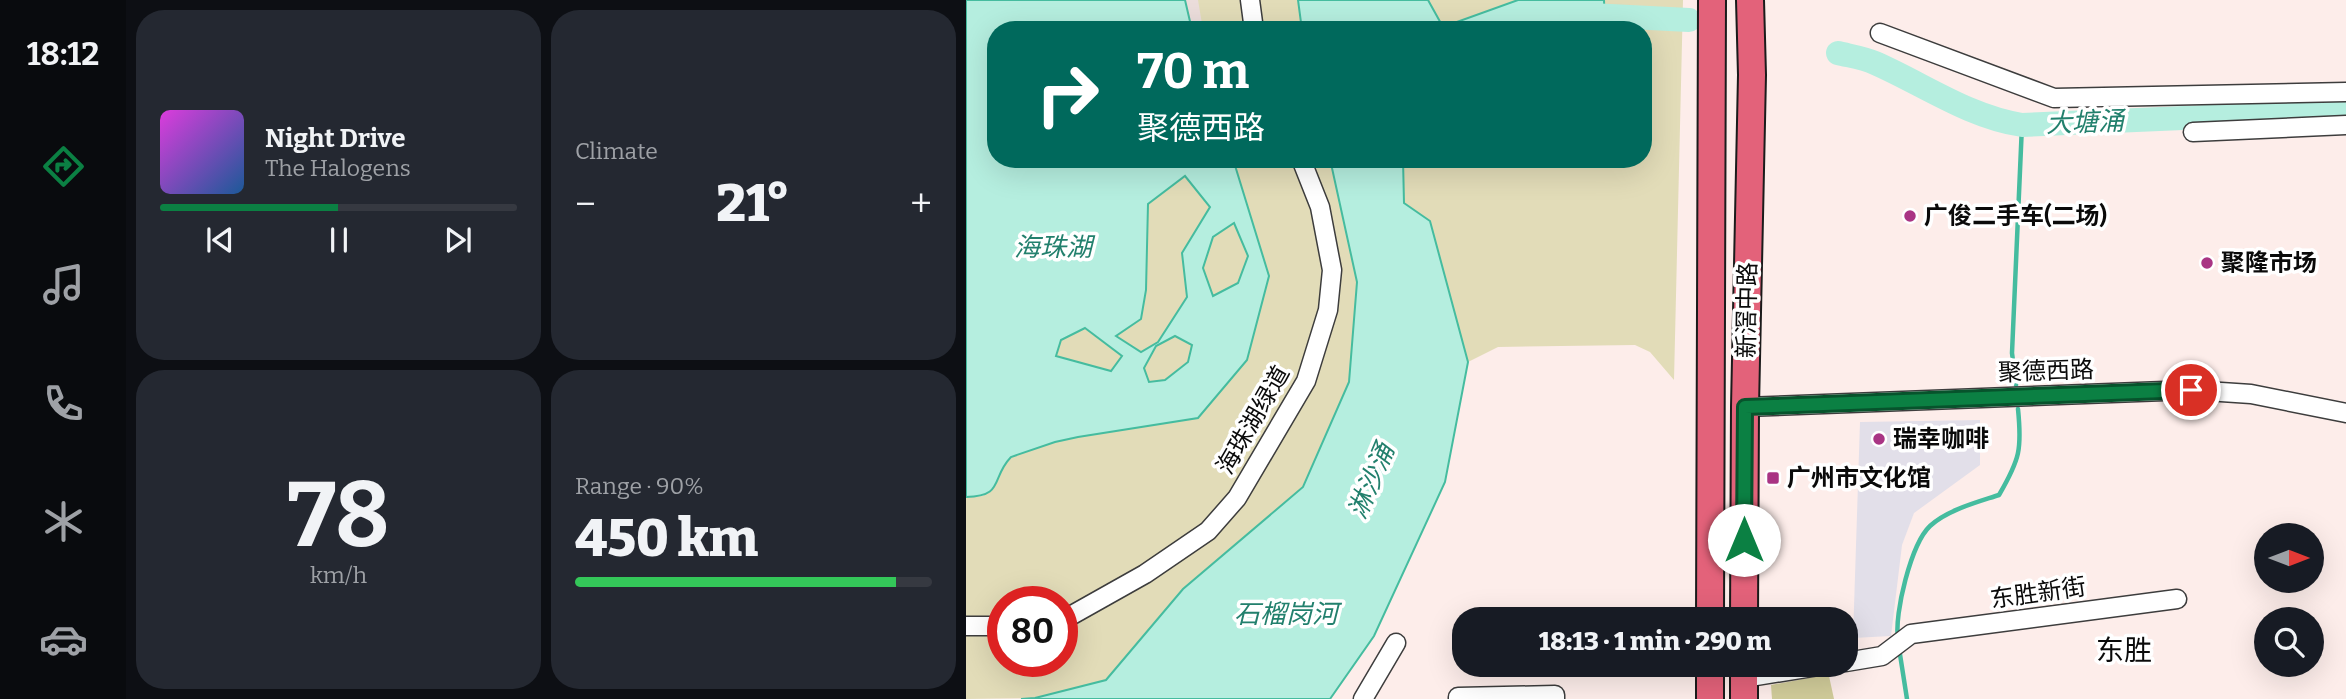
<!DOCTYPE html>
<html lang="en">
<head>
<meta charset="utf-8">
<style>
  :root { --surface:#171b24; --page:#242831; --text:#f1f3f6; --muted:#9ea1a6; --line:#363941; --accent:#0b8043 }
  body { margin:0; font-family:Bitter,"Noto Sans SC",serif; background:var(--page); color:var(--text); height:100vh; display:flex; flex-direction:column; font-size:26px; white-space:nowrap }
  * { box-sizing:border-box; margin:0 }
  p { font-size:23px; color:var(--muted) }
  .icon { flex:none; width:38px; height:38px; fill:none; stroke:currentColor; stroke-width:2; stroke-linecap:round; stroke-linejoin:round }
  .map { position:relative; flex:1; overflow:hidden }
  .side { display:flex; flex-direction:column; gap:10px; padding:10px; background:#0d0f14; width:840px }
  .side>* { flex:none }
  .top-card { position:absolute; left:21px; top:21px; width:665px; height:147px; border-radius:28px; box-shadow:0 7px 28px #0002; background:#00695c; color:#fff; overflow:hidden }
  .needle { width:46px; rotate:90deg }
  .controls { position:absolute; left:1288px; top:523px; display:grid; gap:14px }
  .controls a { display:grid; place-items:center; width:70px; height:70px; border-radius:50%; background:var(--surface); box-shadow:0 7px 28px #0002; font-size:35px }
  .speed { position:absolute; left:21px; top:586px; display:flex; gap:14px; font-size:35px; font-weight:700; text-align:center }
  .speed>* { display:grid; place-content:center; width:91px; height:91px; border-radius:50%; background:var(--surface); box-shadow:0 7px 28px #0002; line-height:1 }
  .speed .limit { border:10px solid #d22; background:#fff; color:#111 }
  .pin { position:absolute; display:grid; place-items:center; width:60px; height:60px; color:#fff; margin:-30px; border:4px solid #fff; border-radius:50%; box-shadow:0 2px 7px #0007 }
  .me { position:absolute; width:77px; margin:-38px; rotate:0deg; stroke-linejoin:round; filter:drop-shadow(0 0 5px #0008) }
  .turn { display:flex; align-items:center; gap:24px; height:147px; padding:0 35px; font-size:32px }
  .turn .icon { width:91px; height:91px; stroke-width:2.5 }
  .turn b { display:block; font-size:49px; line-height:60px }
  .big { font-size:52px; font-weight:800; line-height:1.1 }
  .side .card { flex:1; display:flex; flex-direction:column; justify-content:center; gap:10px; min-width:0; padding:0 24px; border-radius:28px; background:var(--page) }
  .side .dial { align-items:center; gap:0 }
  .dial b { font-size:91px; line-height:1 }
  .song { display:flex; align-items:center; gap:21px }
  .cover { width:84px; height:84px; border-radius:10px; background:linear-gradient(135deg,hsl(300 70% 55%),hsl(210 70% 35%)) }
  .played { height:7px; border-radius:4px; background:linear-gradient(90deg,var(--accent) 50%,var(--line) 50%) }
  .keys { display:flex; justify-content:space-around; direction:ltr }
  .heat { display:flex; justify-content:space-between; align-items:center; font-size:38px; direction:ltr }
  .charge { height:10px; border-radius:5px; background:linear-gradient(90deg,#34c759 90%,var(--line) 0) }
  .side .tiles { flex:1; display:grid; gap:10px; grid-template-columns:repeat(2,1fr) }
  .trip { position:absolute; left:486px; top:607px; width:406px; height:70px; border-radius:28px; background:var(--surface); box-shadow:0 7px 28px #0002; font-weight:800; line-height:70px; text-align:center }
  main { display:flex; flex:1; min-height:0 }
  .dock { display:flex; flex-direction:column; width:126px; justify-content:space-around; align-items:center; background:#090b0e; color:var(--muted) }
  .dock .icon { width:49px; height:49px }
  .dock .on { color:var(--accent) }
  .dock b { font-size:32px; color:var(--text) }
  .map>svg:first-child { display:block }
</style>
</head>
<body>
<main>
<nav class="dock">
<b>18:12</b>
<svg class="icon on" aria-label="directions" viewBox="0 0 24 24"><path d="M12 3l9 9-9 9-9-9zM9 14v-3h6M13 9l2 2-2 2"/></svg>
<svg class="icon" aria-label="music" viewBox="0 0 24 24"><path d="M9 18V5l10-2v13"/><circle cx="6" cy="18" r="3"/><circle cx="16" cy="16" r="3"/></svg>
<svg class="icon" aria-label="phone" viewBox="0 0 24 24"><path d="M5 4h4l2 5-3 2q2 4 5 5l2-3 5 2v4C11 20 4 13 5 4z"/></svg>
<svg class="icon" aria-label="climate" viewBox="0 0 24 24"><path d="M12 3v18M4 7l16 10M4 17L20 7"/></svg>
<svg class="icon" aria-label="car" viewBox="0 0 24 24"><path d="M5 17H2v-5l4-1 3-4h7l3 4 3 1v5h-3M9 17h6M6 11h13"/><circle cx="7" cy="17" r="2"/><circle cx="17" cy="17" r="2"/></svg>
</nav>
<section class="side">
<div class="tiles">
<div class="card">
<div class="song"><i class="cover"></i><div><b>Night Drive</b><p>The Halogens</p></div></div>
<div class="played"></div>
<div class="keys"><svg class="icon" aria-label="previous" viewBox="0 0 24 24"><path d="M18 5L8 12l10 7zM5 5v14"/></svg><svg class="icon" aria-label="pause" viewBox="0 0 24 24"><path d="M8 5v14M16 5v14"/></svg><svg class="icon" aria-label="next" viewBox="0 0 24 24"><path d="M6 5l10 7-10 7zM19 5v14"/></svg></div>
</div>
<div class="card"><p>Climate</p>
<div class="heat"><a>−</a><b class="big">21°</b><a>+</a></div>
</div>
<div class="card dial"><b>78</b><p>km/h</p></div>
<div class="card"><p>Range · 90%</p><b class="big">450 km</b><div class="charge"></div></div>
</div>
</section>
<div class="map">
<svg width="1380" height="699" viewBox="0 0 1380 699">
  <rect width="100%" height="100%" fill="#fdedea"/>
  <polygon fill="#e2dfe9" points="1014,420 1014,465 948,513 936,545 925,636 887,638 894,422"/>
  <g fill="#e2dcb8" fill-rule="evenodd">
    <polygon points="219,0 332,0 336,30 226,30"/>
    <polygon points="462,0 552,0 476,27"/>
    <polygon points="638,0 717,0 708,380 684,352 669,345 532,347 502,362 464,221 438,203 437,159 677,159 677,30 616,30 639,28"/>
    <path d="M267 159H364L391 282 383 382 337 488 217 589 140 680 68 698 0 699V497L17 496 45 457 89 442 112 437 233 418 303 276ZM37 602H96V662H37Z"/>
    <polygon points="219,176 245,207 216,253 221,297 192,342 175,352 149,336 175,319 180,290 182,204"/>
    <polygon points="268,223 282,255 272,283 247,296 237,268 247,237"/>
    <polygon points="119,328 156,356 145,372 90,356 95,340"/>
    <polygon points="209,336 226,345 222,361 199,380 183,382 178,368 190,346"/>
  </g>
  <polygon fill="#d1cc9a" points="859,675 863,676 868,699 806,699 805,685"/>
  <polygon fill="#ebdddb" points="219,0 232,0 237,30 226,30"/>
  <g fill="#b5eedf" stroke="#45bc9f" stroke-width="2" fill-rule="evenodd">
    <path d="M0 0H219L226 30H30V159H267L303 276 281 360 232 418 112 437 89 442 45 457C24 479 39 496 0 497ZM219 176 244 207 216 253 221 297 192 342 175 352 150 336 175 319 180 290 182 204ZM268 223 282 256 272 283 247 296 237 268 247 237ZM119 328 156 356 145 371 90 356 95 340ZM209 336 226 345 222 362 199 380 183 382 178 368 190 346Z"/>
    <polygon points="332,0 462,0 477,27 552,0 638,0 639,28 336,30"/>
    <polygon points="364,159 437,159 438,203 464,221 502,362 479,482 408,636 364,699 55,699 69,698 140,680 217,589 337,487 383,382 391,282"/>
  </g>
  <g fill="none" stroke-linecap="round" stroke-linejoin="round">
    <g stroke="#45bc9f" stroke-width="4.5">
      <polyline points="1050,385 1046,353 1056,125"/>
      <path d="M932 639C928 614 945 544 964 526 981 510 1012 502 1033 495 1054 459 1056 449 1052 409"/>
      <polyline points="933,648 941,699"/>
    </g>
    <g stroke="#b5eedf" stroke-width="24">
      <polyline points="605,14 723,20"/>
      <path d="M872 53C884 56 898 58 909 63 957 84 1003 117 1056 125L1380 111"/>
    </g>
    <defs>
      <g id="minor">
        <polyline points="284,0 288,30"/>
        <polyline points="914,33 1088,98 1380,92"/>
        <polyline points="1227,132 1380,125"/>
        <polyline points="779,407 1225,390 1285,394 1380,413"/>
        <polyline points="96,618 106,615 179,574 242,531 271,498 340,381 362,310 366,270 354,207 335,159"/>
        <polyline points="0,626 37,626"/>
        <polyline points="880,662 916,656 945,634 1211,599"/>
        <polyline points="778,678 859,665"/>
        <polyline points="397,699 430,643"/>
        <polyline points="492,699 492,697 589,695 589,699"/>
      </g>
      <g id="highway">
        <polyline points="744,620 746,0"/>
        <polyline points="778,620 779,407 786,75 784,0"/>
        <polyline points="778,665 778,699"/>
        <polyline points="744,699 744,665"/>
      </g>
    </defs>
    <use href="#minor" stroke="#3d3d3d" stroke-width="21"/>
    <use href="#highway" stroke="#1b1b1b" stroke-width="30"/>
    <use href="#minor" stroke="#fff" stroke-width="18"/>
    <use href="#highway" stroke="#e3627a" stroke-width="26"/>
  </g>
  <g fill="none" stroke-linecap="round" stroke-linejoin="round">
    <defs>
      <polyline id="route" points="778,540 779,407 1225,390"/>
    </defs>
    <use href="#route" stroke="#07532c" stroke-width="18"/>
    <use href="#route" stroke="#0b8043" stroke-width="12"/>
  </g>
  <g fill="#a93484" stroke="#fff" stroke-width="2.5">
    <circle cx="944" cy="216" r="7"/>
    <circle cx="1241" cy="263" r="7"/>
    <circle cx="913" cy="439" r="7"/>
    <rect x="800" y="471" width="14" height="14" rx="3.5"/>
  </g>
  <g text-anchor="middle" stroke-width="7" stroke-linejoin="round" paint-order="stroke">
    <g font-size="24" font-weight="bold" fill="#0a0a0a" stroke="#fff" text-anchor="start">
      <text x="958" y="224">广俊二手车(二场)</text>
      <text x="1255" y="271">聚隆市场</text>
      <text x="927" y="447">瑞幸咖啡</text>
      <text x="821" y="486">广州市文化馆</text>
    </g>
    <g font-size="24" fill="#0a0a0a" stroke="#fff">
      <text transform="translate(781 310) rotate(-89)" y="8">新滘中路</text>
      <text transform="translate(1080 371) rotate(-2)" y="8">聚德西路</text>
      <text transform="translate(287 420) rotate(-60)" y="8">海珠湖绿道</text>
      <text transform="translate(1072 593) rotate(-8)" y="8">东胜新街</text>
    </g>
    <g font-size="26" font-style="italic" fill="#22806d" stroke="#fff">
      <text transform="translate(1119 122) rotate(-2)" y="9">大塘涌</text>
      <text x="87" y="256">海珠湖</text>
      <text transform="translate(405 481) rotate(-67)" y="9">淋沙涌</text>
      <text x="320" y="623">石榴岗河</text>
    </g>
    <g font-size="28" fill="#0a0a0a" stroke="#fff">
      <text x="1158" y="660">东胜</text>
    </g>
  </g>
</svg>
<div class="controls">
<a><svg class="needle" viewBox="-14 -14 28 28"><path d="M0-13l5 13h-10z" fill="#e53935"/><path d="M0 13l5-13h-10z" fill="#9ea1a6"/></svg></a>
<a><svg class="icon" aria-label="search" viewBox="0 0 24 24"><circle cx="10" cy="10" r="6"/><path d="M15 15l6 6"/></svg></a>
</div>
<div class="speed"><div class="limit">80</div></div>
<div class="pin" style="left:1225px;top:390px;background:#d93025"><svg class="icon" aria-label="arrive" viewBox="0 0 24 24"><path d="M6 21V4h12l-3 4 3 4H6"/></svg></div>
<svg class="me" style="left:778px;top:540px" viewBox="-20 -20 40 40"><circle r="19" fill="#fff"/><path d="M0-13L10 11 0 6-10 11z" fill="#0b8043"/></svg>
<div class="trip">18:13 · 1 min · 290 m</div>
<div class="top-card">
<div class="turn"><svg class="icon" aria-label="right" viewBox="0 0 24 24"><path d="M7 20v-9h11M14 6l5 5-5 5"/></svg><div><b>70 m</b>聚德西路</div></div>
</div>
</div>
</main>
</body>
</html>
